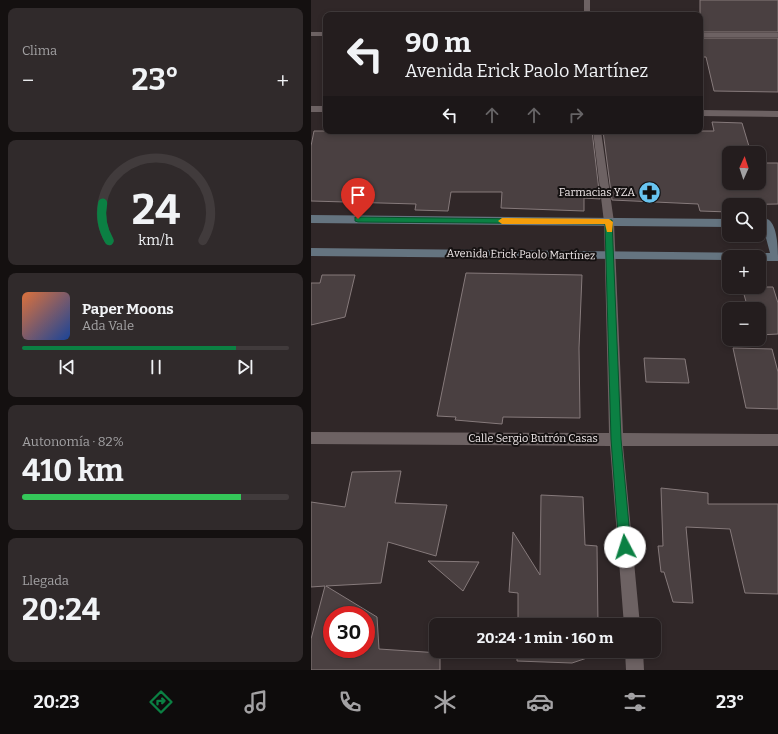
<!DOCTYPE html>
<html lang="es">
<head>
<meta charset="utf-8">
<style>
  :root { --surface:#241d1e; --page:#302a2b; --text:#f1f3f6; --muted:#a3a2a4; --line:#413b3c; --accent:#0b8043 }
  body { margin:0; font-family:Bitter,serif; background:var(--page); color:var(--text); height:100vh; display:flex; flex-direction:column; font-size:15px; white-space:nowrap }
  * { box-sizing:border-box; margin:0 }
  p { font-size:13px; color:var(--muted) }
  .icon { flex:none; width:22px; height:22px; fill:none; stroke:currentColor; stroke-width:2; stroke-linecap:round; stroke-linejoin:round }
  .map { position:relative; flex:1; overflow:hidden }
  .drawer { display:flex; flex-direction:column; gap:8px; padding:8px; background:#141010; width:311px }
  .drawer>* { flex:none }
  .guide { position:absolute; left:12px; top:12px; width:380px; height:122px; border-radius:8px; box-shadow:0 2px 6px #0003,0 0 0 1px var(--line); background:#241d1e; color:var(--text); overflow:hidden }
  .needle { width:26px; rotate:3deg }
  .fabs { position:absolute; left:411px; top:146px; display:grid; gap:8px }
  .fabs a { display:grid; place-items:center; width:44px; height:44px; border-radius:8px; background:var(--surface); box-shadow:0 2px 6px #0003,0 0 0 1px var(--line); font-size:20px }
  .speed { position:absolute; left:12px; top:606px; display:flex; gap:8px; font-size:20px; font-weight:700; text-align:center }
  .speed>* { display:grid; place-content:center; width:52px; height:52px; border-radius:50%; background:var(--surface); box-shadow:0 2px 6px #0003,0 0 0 1px var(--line); line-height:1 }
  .speed .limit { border:6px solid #d22; background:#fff; color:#111 }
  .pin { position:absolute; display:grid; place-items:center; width:34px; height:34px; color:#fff; margin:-41px -17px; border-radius:50% 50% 50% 0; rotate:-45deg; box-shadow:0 0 4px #0007 }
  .pin .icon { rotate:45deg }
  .me { position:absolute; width:44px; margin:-22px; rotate:355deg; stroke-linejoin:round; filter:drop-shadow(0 0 3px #0008) }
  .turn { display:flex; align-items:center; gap:14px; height:84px; padding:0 16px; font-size:18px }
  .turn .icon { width:52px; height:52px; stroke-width:2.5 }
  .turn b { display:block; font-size:28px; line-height:34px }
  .lanes { display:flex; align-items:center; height:38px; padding:0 16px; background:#0003; justify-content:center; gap:20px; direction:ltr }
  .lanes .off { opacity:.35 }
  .big { font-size:30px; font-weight:700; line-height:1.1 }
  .drawer .widget { flex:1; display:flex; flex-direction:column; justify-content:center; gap:6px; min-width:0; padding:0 14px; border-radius:8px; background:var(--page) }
  .drawer .dial { align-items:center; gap:0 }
  .dial svg { height:104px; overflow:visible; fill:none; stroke:var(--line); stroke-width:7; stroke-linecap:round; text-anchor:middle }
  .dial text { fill:var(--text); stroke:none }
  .song { display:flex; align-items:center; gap:12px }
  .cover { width:48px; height:48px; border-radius:6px; background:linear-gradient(135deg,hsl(20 70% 55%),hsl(220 70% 35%)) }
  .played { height:4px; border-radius:2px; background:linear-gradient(90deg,var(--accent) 80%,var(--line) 80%) }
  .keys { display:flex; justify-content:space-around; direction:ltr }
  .heat { display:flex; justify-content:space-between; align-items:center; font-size:22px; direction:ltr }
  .charge { height:6px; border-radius:3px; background:linear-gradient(90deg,#34c759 82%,var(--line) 0) }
  .trip { position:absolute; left:118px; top:618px; width:232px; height:40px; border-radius:8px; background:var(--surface); box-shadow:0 2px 6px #0003,0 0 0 1px var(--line); font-weight:700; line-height:40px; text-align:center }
  .menu { display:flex; height:64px; justify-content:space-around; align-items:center; background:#0e0c0c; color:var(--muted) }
  .menu .icon { width:28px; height:28px }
  .menu .selected { color:var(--accent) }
  .menu b { font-size:18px; color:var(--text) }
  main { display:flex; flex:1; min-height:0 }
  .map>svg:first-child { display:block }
</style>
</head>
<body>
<main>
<section class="drawer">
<div class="widget"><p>Clima</p>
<div class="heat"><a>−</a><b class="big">23°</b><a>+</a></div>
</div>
<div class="widget dial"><svg viewBox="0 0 100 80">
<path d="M14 69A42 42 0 1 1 86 69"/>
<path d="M14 69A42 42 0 0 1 9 40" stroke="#0b8043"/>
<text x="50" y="56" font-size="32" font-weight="700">24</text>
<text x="50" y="72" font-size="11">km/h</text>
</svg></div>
<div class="widget">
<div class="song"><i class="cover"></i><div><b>Paper Moons</b><p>Ada Vale</p></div></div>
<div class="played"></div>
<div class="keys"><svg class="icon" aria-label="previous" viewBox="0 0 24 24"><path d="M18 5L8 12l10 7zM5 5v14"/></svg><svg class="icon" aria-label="pause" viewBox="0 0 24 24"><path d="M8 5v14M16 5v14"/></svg><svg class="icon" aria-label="next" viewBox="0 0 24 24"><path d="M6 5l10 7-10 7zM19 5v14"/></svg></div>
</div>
<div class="widget"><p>Autonomía · 82%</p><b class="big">410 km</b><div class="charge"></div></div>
<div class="widget"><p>Llegada</p><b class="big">20:24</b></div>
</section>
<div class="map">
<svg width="467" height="670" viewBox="0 0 467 670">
  <rect width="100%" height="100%" fill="#302728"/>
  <g fill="#4a4041" stroke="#867a7b" fill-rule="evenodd">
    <rect x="389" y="0" width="78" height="32"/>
    <polygon points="389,38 467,38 467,92 403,91 395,57 389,57"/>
    <polygon points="401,122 431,123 440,153 418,153 418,183 448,183 448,163 467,163 467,204 416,205 418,212 389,211 387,204 301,200 292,131 403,131"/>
    <polygon points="3,131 281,131 289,199 273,198 273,211 190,208 191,192 140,192 137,211 104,210 105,204 0,201 0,146"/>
    <polygon points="155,273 271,275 268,348 269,418 192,417 191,424 144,420 145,417 126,416"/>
    <polygon points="11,275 44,275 34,317 0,325 0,283 9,283"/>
    <polygon points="431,287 462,287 467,303 467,334 448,335 448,309 437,309"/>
    <polygon points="422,348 461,349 467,372 467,409 435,408"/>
    <polygon points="333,358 374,359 378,383 335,382"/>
    <path d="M90 471 84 503 136 505 125 556 77 542 70 583 15 586 66 617 68 649 129 653V670H0V639L14 586 0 587V502L34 507 41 472ZM21 615H55V649H21Z"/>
    <polygon points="350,488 397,493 397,504 467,504 467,594 434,593 419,529 375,527 382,603 362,602 353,572 350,572 347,546 352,546"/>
    <polygon points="230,495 272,497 274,545 286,546 287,625 207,625 207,593 198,592 202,532 229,575"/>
    <polygon points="117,561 168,562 152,591"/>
    <polygon points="206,651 288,651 288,654 261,663 206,661"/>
  </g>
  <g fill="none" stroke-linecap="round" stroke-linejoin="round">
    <g fill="#6d6263" fill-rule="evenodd">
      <rect x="273" y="0" width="6" height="15"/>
      <rect x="0" y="32" width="15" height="4"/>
      <rect x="389" y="33" width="78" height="4"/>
      <rect x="0" y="106" width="15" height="6"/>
      <polygon points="389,110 467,111 467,117 389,116"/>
      <polygon points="282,131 290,131 303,222 312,433 467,434 467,446 312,446 329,625 313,625 299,446 0,444 0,432 298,433 293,222"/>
      <polygon points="314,651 332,651 333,670 315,670"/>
    </g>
    <g fill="#657480" fill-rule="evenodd">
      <polygon points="0,215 418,219 418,227 0,223"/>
      <path d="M456 219C467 223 467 251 467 261H448V257H418V260L0 256V248L459 253 451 223Z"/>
    </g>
  </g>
  <polygon fill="#0b8043" stroke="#07532c" points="44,217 301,220 310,439 320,547 318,552 314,553 310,552 308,547 300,439 294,224 47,222 44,221"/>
  <polygon fill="#f59e0b" points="191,218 298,219 302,222 301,232 296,232 294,224 191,224 187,221"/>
  <defs>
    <symbol id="pharmacy-disc" viewBox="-11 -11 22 22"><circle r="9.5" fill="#68c4f0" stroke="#151111"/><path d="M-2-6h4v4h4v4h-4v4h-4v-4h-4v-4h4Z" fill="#111"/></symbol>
  </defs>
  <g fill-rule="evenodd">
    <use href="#pharmacy-disc" x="326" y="180" width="25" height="25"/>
  </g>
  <g text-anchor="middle" stroke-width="4" stroke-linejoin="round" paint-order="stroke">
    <g font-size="11" fill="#f0e9ea" stroke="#151111" text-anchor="end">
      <text x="324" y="196">Farmacias YZA</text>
    </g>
    <g font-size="11" fill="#f0e9ea" stroke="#151111">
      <text transform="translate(210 254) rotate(1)" y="4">Avenida Erick Paolo Martínez</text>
      <text x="222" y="442">Calle Sergio Butrón Casas</text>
    </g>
  </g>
</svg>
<div class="fabs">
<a><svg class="needle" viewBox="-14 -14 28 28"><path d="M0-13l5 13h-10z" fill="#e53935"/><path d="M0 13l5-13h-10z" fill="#a3a2a4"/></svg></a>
<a><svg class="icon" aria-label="search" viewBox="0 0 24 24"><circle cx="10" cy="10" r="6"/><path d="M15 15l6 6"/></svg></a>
<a>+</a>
<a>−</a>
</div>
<div class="speed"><div class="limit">30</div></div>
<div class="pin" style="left:47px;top:219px;background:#d93025"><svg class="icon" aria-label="arrive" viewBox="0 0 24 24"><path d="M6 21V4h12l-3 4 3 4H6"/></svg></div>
<svg class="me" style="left:314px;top:547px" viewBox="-20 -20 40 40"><circle r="19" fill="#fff"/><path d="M0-13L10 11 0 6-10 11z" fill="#0b8043"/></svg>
<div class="trip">20:24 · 1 min · 160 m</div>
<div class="guide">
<div class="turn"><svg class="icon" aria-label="left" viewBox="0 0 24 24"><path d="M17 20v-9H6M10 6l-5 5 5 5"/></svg><div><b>90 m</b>Avenida Erick Paolo Martínez</div></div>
<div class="lanes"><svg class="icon" aria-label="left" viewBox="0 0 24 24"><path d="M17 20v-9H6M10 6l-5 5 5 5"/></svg><svg class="icon off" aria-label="ahead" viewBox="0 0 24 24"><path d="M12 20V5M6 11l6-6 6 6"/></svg><svg class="icon off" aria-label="ahead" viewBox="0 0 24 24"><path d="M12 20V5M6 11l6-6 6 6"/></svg><svg class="icon off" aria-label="right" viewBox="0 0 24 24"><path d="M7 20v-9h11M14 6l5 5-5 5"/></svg></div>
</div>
</div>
</main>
<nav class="menu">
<b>20:23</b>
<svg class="icon selected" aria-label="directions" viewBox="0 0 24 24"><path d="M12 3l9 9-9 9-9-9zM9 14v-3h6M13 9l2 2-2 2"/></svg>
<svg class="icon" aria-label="music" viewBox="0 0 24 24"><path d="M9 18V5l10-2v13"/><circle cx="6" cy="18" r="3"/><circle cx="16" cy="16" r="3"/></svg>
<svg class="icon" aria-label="phone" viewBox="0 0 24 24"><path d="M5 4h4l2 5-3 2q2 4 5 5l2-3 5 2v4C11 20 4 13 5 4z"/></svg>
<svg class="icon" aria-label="climate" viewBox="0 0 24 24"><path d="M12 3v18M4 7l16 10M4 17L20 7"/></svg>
<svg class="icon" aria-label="car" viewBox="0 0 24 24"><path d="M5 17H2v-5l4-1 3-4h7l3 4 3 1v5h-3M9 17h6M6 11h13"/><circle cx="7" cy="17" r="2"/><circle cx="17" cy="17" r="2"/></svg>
<svg class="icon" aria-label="filters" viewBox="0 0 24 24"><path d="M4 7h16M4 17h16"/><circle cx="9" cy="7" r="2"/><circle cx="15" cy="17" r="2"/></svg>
<b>23°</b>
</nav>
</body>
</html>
